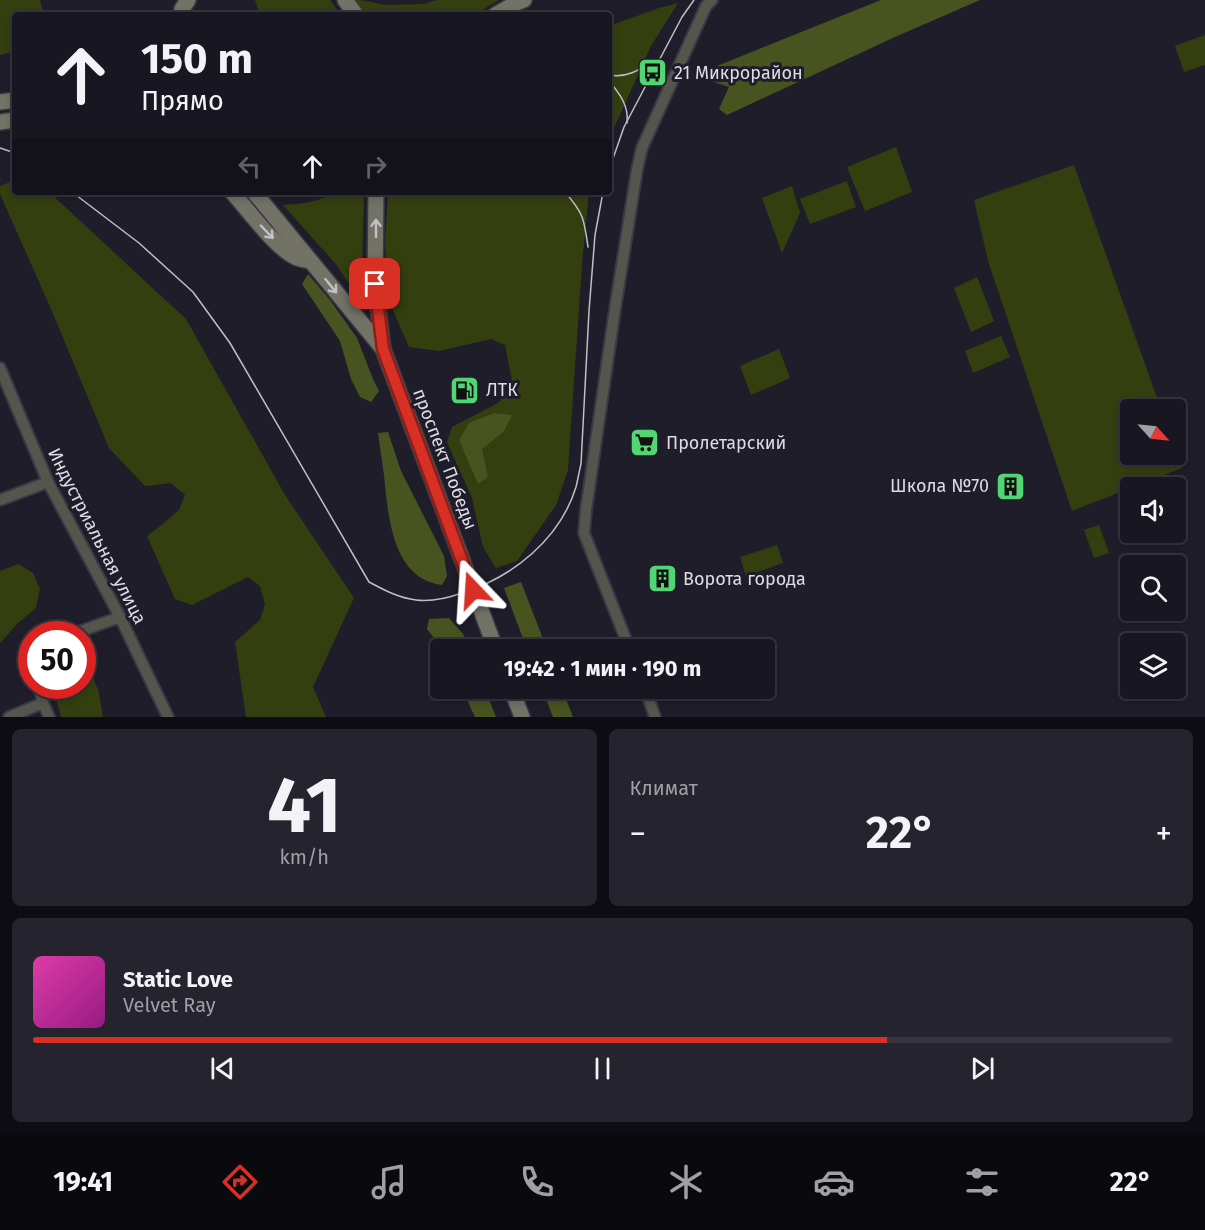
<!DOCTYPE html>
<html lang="ru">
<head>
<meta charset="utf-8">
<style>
  :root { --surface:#181620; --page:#25232d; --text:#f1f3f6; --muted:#9f9fa5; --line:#36353e; --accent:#d93025 }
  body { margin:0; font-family:"Fira Sans",sans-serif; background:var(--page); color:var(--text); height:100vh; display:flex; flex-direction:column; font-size:22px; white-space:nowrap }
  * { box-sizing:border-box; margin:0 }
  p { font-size:20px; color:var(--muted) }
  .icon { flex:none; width:33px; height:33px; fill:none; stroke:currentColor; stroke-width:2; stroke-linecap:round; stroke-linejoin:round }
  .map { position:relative; height:717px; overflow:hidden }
  .drawer { display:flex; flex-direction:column; gap:12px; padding:12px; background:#0d0c12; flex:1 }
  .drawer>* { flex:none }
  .top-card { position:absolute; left:12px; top:12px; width:600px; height:183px; border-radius:6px; box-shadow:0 3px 9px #0003,0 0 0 2px var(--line); background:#181620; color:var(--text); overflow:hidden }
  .needle { width:39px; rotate:117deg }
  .fabs { position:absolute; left:1120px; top:399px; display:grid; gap:12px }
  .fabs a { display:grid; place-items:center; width:66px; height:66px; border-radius:6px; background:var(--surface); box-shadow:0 3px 9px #0003,0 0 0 2px var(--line); font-size:30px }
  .speed { position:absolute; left:18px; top:621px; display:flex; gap:12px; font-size:30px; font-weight:700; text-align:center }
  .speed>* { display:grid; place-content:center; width:78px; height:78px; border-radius:50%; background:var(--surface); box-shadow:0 3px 9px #0003,0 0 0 2px var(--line); line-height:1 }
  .speed .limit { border:9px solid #d22; background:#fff; color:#111 }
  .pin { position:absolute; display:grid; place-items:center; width:51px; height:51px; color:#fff; margin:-26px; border-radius:12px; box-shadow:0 3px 9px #0006 }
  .me { position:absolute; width:66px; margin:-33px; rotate:340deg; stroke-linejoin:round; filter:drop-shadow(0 0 4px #0008) }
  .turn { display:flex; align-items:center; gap:21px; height:126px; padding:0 30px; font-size:27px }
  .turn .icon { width:78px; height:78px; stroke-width:2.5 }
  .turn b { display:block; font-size:42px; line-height:51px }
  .lanes { display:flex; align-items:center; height:57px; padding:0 30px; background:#0003; justify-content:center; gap:30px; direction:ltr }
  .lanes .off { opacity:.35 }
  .big { font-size:45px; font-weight:700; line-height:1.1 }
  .drawer .widget { flex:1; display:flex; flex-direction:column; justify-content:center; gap:9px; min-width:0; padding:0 21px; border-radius:9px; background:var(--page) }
  .drawer .dial { align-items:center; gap:0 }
  .dial b { font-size:78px; line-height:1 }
  .song { display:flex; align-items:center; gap:18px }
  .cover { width:72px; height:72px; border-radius:9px; background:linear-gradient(135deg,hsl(320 70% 55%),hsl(310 70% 35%)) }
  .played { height:6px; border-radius:3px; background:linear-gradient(90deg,var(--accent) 75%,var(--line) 75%) }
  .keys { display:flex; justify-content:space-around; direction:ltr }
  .heat { display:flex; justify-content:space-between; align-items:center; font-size:33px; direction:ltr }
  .drawer .tiles { flex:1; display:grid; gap:12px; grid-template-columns:1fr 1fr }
  .widget:last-child { grid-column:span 2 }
  .trip { position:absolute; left:430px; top:639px; width:345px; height:60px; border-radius:6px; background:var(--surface); box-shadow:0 3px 9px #0003,0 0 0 2px var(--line); font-weight:700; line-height:60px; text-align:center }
  .menu { display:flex; height:96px; justify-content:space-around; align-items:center; background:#0a090d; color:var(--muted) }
  .menu .icon { width:42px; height:42px }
  .menu .on { color:var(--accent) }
  .menu b { font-size:27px; color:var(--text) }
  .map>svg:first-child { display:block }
</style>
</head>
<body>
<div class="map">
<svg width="1205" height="717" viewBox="0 0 1205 717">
  <rect width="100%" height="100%" fill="#201d2a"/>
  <g fill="#343f10">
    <polygon points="0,0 40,0 44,15 15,15 15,51 0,55"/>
    <polygon points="255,0 330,0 341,15 260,15"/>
    <polygon points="351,0 360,0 386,5 424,4 437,0 499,0 474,15 362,15"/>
    <polygon points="678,3 651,46 609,139 609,26 659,8"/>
    <polygon points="1205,35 1205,65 1184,72 1175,46"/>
    <polygon points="896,147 912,192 865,211 847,167"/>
    <polygon points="1074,165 1161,409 1131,410 1131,454 1176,454 1176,452 1182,468 1072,511 988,261 974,200"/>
    <polygon points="15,180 15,192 49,192 186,319 285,495 354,598 313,687 326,717 246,717 235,642 260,620 265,604 260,586 248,577 192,605 175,599 147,536 163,524 179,510 185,495 171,483 145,486 109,448 51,309 0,194 0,186"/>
    <polygon points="847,181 856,207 810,224 800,199"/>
    <polygon points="792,186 800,213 782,253 762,198"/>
    <path d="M336 192H364L362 272 366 309 335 263 283 205C302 204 319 202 336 192Z"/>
    <polygon points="388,192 589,192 582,264 568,470 556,505 517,561 496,568 483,547 472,498 447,442 452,427 498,403 513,386 505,345 491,339 439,351 409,347 388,299 385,241"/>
    <polygon points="977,277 994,321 971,332 954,288"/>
    <polygon points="1001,336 1010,357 973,373 965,351"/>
    <polygon points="779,349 790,378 751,395 740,366"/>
    <polygon points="1099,525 1109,553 1094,558 1084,530"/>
    <polygon points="777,545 783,563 746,576 740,557"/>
    <polygon points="18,564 33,573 40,589 36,608 18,623 0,643 0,571"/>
    <polygon points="83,668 92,674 99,693 103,717 61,717 53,686 82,686"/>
  </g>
  <g fill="#475420">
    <polygon points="881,0 980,0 895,37 727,115 719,109 729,87 708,80 707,70"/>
    <polygon points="308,274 330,300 357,338 373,379 379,391 371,402 360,397 351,379 340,341 302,284"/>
    <polygon points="494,413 512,415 504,431 482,449 488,477 478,484 459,440 469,423"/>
    <path d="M388 432 401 471 444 556 447 576 442 585C392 579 388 515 384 475 382 461 380 447 378 433Z"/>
    <polygon points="521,582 547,649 527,649 504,588"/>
    <polygon points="449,618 463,634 469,649 445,649 437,642 427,629 429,619"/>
    <polygon points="462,689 485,689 496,717 475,717"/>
    <polygon points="542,689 562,689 573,717 553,717"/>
  </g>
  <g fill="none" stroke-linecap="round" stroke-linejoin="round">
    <defs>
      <g id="minor">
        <polyline points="0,368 48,482 120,617 168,717"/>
        <polyline points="0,500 48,482"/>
        <polyline points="73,634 120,617"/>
        <polyline points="630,650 584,533 586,510 615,309 637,170 642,148 706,6 712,0"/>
        <polyline points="39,686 43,703 49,717"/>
        <polyline points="645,688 655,717"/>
        <polyline points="9,717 43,703"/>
      </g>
      <g id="secondary">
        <polyline points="345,0 356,15"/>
        <polyline points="181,15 182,9 188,0"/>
        <polyline points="495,15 516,3 524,0"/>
        <polyline points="0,102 15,100"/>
        <polyline points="0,122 15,120"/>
        <path d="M232 192C248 210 275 247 295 257 299 259 305 260 309 261"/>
        <polyline points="254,192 383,349"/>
        <polyline points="376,192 375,284 383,349 496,650"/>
        <polyline points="511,688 522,717"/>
      </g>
    </defs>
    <use href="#minor" stroke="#3a3844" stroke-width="14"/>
    <use href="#secondary" stroke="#3a3844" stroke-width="18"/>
    <use href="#minor" stroke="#55544d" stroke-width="10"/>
    <use href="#secondary" stroke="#737267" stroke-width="15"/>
    <g stroke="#c0bec8" stroke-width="1.5">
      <path d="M609 75C626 78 639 71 653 60"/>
      <path d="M609 81C620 94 629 106 627 123"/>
      <polyline points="0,148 15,153"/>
      <polyline points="609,170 624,127 682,17 694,0"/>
      <path d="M72 192 139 243 193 292 230 343 369 582C384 590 399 598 416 600 432 602 448 598 462 593 513 577 560 539 576 487 578 479 579 472 581 464L589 311 595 235 603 192"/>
      <path d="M565 192C584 214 584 219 588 247"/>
    </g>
  </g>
  <defs><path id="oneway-shaft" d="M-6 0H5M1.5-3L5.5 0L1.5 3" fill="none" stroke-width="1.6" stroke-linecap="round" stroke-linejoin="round" transform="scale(1.5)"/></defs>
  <g stroke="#c2c1c5">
    <use href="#oneway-shaft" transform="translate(376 228) rotate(-90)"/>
    <use href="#oneway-shaft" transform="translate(267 232) rotate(46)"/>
    <use href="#oneway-shaft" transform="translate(331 286) rotate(51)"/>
  </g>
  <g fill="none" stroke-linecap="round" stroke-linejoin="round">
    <defs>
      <polyline id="route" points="375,284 383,349 473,590"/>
    </defs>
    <use href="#route" stroke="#8d1f18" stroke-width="15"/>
    <use href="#route" stroke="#d93025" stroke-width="10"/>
  </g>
  <defs>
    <symbol id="bus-square" viewBox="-11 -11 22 22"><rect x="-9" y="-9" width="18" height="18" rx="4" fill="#52d673" stroke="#201d2a"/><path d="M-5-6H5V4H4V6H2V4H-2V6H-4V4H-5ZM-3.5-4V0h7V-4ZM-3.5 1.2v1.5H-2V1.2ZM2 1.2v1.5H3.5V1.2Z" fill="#111"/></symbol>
    <symbol id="fuel-square" viewBox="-11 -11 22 22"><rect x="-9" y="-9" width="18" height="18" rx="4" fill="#52d673" stroke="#201d2a"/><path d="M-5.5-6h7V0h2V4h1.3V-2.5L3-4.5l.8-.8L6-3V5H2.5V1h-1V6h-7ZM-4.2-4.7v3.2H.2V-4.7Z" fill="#111"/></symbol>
    <symbol id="supermarket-square" viewBox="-11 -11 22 22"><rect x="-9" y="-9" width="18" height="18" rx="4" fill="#52d673" stroke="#201d2a"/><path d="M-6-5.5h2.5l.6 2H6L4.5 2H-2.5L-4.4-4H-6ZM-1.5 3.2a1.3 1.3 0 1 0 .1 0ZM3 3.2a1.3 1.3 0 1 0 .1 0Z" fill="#111"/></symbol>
    <symbol id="building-square" viewBox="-11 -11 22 22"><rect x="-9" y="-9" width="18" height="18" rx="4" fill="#52d673" stroke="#201d2a"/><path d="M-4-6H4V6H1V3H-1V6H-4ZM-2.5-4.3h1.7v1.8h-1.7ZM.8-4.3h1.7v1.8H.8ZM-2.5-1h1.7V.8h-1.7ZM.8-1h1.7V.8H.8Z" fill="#111"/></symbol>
  </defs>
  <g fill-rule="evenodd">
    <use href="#bus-square" x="636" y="56" width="33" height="33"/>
    <use href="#fuel-square" x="448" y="374" width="33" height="33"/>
    <use href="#supermarket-square" x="628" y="426" width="33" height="33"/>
    <use href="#building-square" x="994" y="470" width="33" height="33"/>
    <use href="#building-square" x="646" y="562" width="33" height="33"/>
  </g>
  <g text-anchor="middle" stroke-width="6" stroke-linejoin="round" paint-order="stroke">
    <g font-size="18" fill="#dddbe4" stroke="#201d2a" text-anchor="start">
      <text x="674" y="79">21 Микрорайон</text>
      <text x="486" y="396">ЛТК</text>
      <text x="666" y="449">Пролетарский</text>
      <text x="989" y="492" text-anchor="end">Школа №70</text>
      <text x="683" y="585">Ворота города</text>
    </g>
    <g font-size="18" fill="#dddbe4" stroke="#201d2a">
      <text transform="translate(445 459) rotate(69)" y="6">проспект Победы</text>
      <text transform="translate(97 536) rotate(63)" y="6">Индустриальная улица</text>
    </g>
  </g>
</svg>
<div class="fabs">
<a><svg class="needle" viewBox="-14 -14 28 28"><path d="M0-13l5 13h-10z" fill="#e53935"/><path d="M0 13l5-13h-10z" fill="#9f9fa5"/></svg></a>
<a><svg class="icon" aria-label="sound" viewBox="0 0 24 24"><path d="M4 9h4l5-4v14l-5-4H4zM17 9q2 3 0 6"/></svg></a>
<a><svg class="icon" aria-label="search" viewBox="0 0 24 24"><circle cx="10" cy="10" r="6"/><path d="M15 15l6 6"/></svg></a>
<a><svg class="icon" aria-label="layers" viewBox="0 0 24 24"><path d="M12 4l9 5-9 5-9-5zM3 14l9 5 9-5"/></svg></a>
</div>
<div class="speed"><div class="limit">50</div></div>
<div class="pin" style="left:375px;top:284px;background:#d93025"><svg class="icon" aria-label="arrive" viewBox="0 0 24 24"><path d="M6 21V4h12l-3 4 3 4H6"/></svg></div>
<svg class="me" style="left:473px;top:590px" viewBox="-20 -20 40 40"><path d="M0-17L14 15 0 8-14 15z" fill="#d93025" stroke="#fff" stroke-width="4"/></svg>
<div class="trip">19:42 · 1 мин · 190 m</div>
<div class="top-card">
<div class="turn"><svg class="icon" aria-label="ahead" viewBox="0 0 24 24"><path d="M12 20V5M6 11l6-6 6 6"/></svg><div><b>150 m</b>Прямо</div></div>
<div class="lanes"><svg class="icon off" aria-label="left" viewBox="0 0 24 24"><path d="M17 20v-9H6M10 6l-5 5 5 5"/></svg><svg class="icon" aria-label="ahead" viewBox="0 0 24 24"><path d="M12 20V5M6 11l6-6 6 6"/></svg><svg class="icon off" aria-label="right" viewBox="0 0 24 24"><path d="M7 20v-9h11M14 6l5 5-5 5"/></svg></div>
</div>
</div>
<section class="drawer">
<div class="tiles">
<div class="widget dial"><b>41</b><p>km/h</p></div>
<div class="widget"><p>Климат</p>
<div class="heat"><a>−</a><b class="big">22°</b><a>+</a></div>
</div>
<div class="widget">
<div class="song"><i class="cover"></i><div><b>Static Love</b><p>Velvet Ray</p></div></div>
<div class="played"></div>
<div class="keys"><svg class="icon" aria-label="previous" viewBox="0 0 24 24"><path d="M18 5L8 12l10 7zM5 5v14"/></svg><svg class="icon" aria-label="pause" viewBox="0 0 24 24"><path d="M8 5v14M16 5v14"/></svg><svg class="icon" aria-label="next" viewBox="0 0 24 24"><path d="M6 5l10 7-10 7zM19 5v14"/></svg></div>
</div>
</div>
</section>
<nav class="menu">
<b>19:41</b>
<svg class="icon on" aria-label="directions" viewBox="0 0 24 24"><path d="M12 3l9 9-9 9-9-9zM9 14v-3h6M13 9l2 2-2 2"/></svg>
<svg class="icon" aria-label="music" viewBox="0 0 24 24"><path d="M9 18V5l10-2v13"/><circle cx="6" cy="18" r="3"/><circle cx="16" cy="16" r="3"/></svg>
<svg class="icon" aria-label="phone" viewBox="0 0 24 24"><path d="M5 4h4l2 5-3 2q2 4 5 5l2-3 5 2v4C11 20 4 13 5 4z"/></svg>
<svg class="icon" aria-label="climate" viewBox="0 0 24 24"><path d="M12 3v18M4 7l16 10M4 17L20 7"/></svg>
<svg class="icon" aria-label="car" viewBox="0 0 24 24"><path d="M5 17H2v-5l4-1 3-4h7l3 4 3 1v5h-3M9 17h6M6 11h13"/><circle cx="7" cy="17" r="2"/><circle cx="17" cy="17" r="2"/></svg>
<svg class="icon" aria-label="filters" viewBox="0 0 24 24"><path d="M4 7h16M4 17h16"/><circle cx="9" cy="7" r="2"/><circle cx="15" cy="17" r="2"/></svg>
<b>22°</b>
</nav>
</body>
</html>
